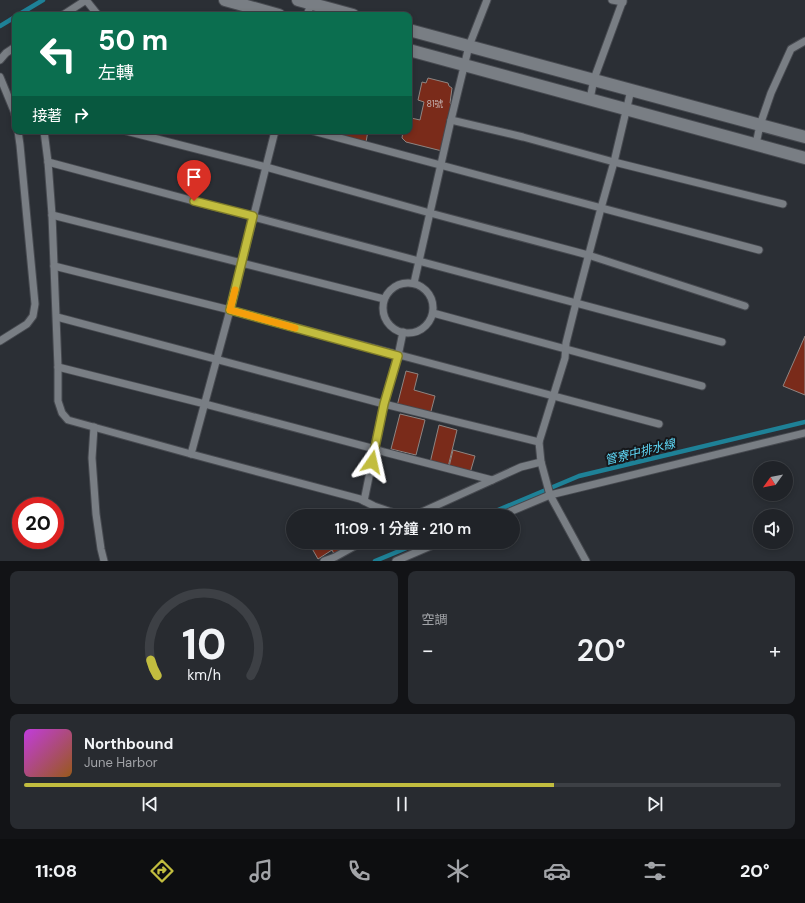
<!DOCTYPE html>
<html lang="zh-TW">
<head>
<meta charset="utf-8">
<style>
  :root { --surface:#202328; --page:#282b30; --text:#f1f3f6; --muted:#a2a4a8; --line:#3d4045; --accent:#c2bd3f }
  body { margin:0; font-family:"DM Sans","Noto Sans TC",sans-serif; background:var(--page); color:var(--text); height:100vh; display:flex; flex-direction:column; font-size:15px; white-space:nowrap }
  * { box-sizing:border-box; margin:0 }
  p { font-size:13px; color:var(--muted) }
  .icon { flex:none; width:22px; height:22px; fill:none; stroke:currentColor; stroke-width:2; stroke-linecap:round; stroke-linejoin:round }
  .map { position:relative; height:561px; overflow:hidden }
  .side { display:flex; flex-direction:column; gap:10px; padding:10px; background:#121316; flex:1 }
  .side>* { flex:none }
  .hud { position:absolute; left:12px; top:12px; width:400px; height:122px; border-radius:8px; box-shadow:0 2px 6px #0003,0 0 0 1px var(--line); background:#0b6e4f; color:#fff; overflow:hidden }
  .needle { width:26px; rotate:237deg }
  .tools { position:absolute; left:753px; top:461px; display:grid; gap:8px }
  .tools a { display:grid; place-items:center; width:40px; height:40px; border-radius:50%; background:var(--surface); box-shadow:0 2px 6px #0003,0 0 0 1px var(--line); font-size:20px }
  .speed { position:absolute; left:12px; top:497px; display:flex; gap:8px; font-size:20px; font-weight:700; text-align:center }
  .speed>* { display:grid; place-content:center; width:52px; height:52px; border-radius:50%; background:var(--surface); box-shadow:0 2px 6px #0003,0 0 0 1px var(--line); line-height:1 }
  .speed .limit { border:6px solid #d22; background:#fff; color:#111 }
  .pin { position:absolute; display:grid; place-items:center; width:34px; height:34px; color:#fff; margin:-41px -17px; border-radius:50% 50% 50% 0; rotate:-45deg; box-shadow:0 0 4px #0007 }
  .pin .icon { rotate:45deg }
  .me { position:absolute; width:44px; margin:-22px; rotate:11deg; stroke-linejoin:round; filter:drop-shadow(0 0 3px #0008) }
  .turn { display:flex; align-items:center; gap:14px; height:84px; padding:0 20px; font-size:18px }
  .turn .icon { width:52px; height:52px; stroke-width:2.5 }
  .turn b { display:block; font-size:28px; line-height:34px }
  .then { display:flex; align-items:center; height:38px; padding:0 20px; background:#0003; gap:8px; font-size:15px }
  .big { font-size:30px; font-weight:600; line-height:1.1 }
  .side .card { flex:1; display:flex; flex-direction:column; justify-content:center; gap:6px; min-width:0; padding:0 14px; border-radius:8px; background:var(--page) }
  .side .dial { align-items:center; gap:0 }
  .dial svg { height:104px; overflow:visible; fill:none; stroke:var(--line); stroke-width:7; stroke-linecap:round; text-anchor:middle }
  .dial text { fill:var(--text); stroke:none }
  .song { display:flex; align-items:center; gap:12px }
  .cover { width:48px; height:48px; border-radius:6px; background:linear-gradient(135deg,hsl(290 70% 55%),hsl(30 70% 35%)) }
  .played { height:4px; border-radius:2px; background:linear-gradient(90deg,var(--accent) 70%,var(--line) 70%) }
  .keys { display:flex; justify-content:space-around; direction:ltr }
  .heat { display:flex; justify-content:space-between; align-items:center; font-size:22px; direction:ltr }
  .side .tiles { flex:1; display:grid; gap:10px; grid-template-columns:1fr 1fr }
  .card:last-child { grid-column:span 2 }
  .trip { position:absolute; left:286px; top:509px; width:234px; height:40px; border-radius:20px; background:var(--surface); box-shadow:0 2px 6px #0003,0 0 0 1px var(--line); font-weight:600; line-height:40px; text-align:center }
  .menu { display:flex; height:64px; justify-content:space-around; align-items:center; background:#0d0e10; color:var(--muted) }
  .menu .icon { width:28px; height:28px }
  .menu .on { color:var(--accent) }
  .menu b { font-size:18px; color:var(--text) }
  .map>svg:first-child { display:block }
</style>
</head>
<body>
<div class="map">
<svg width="805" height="561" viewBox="0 0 805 561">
  <rect width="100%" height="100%" fill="#2b2f35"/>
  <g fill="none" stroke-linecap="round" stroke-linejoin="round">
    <g stroke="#1e8197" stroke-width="4.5">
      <polyline points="18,15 43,0"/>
      <polyline points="0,26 15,17"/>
      <polyline points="484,516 579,476 805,422"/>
      <polyline points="375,561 421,542"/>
    </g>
  </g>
  <g fill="#7a2b1a" stroke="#8e8582">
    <polygon points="428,78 448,83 449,86 452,88 450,103 454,106 442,151 406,142 402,138 403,131 409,131 409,120 411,118 420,120 424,102 418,100 422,82 426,83"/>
    <polygon points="331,131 368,131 366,142 330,133"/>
    <polygon points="805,336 805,395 783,386"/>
    <polygon points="406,371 418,374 414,390 435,396 430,415 397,406"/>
    <polygon points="400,414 425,420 416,455 391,449"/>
    <polygon points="439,425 457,430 448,467 430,463"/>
    <polygon points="453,450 475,456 470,473 449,467"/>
    <polygon points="314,542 354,542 334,554 332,550 318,559 310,545"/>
  </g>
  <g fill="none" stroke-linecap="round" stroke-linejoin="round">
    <defs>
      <g id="lane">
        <polyline points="86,0 98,15"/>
        <polyline points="612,0 623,2"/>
        <polyline points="63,15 86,0"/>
        <polyline points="307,15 311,4"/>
        <polyline points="0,60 6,53 15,47"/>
        <polyline points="0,77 14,111 15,115"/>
        <polyline points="590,99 594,79 623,0"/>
        <polyline points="451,120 523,137 614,162 783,204"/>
        <polyline points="44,131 48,162 52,215 58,367 58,401 62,413 68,420 191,454 360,499 374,506 403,516"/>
        <polyline points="126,131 266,167 430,213 588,255 745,306"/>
        <polyline points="313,131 759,250"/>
        <polyline points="756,144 760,125 771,93 791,49 805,41"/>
        <polyline points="48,162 722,342"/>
        <polyline points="52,215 384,299"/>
        <polyline points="54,266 230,310 659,424"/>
        <polyline points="414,283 451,120 469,46 487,0"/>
        <circle cx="408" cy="308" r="25"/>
        <polyline points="433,313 702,386"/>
        <polyline points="57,317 384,404 539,442"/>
        <polyline points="0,341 27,324 33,316 35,304 20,145 18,131"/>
        <polyline points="58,367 205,404 375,449 384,452 492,480"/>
        <polyline points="94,427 92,458 96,514 101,549 104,561"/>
        <polyline points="191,454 230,310 275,131"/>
        <polyline points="364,501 384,404 398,356 403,332"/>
        <polyline points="413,516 521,467 541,462"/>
        <polyline points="500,516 550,495 805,433"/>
        <polyline points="324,561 335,557 362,542"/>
        <polyline points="396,561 440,542"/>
        <polyline points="586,561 550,495 541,462 539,442 565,358 566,343 576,303 601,208 614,162 631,90"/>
      </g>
      <g id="secondary">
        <polyline points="225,0 279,15"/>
        <polyline points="298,0 353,15"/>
        <polyline points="409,30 805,137"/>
        <polyline points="409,50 805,158"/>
      </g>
    </defs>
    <use href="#lane" stroke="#474a50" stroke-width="9"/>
    <use href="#secondary" stroke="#474a50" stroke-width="14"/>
    <use href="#lane" stroke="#797e84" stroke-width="7"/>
    <use href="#secondary" stroke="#797e84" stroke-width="12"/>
  </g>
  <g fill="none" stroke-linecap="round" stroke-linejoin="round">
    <defs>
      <polyline id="route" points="194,201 253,216 230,310 398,356 384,404 372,462"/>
    </defs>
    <use href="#route" stroke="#7e7b29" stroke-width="10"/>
    <use href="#route" stroke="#c2bd3f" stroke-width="7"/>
    <polyline stroke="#f59e0b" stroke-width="7" points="235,290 230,310 295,328"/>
  </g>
  <g text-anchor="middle" stroke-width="4" stroke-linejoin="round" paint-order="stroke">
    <g font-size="9" fill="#c2b0ae">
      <text x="435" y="107">81號</text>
    </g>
    <g font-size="12" font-style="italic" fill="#5fd8f7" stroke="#16171a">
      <text transform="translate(640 452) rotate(-14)" y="4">管寮中排水線</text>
    </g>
  </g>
</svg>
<div class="tools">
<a><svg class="needle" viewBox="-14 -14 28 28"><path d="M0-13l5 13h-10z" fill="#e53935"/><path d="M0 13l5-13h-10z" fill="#a2a4a8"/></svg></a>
<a><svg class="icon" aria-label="sound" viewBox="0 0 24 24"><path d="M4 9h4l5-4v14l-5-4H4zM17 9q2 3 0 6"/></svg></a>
</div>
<div class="speed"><div class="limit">20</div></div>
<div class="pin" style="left:194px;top:201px;background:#d93025"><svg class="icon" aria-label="arrive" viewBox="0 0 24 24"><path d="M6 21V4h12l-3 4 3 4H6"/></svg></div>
<svg class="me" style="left:372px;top:462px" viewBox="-20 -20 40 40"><path d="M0-17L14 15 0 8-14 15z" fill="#c2bd3f" stroke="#fff" stroke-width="4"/></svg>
<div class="trip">11:09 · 1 分鐘 · 210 m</div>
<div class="hud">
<div class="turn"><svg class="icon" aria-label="left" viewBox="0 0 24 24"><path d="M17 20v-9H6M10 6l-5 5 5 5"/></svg><div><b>50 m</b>左轉</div></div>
<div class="then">接著<svg class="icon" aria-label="right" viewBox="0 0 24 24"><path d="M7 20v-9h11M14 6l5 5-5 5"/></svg></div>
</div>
</div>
<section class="side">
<div class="tiles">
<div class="card dial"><svg viewBox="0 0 100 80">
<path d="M14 69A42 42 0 1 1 86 69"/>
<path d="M14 69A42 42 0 0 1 9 57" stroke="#c2bd3f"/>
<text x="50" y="56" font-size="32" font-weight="700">10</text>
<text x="50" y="72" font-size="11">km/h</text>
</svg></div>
<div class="card"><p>空調</p>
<div class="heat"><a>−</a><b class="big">20°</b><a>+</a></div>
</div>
<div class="card">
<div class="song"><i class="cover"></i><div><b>Northbound</b><p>June Harbor</p></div></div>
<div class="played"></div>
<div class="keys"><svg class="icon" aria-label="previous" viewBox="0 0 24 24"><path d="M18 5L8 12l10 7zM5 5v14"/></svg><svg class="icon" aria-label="pause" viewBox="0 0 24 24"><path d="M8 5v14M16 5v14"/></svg><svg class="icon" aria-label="next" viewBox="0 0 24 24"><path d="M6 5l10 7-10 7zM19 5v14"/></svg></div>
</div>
</div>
</section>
<nav class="menu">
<b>11:08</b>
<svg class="icon on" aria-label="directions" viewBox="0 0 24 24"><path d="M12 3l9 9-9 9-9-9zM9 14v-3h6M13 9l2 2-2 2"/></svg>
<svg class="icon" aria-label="music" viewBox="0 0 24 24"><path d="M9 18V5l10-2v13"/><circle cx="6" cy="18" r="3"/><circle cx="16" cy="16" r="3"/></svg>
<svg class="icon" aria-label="phone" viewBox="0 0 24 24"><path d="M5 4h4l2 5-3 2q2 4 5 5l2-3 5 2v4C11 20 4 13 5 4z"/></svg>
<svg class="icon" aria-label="climate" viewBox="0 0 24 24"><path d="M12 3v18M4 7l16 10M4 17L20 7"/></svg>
<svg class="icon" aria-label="car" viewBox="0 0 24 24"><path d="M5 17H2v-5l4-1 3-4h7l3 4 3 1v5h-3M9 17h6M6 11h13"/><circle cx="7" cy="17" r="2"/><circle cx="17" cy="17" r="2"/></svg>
<svg class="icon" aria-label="filters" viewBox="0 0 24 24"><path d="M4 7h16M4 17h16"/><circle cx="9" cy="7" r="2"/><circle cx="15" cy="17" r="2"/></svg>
<b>20°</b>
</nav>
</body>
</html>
